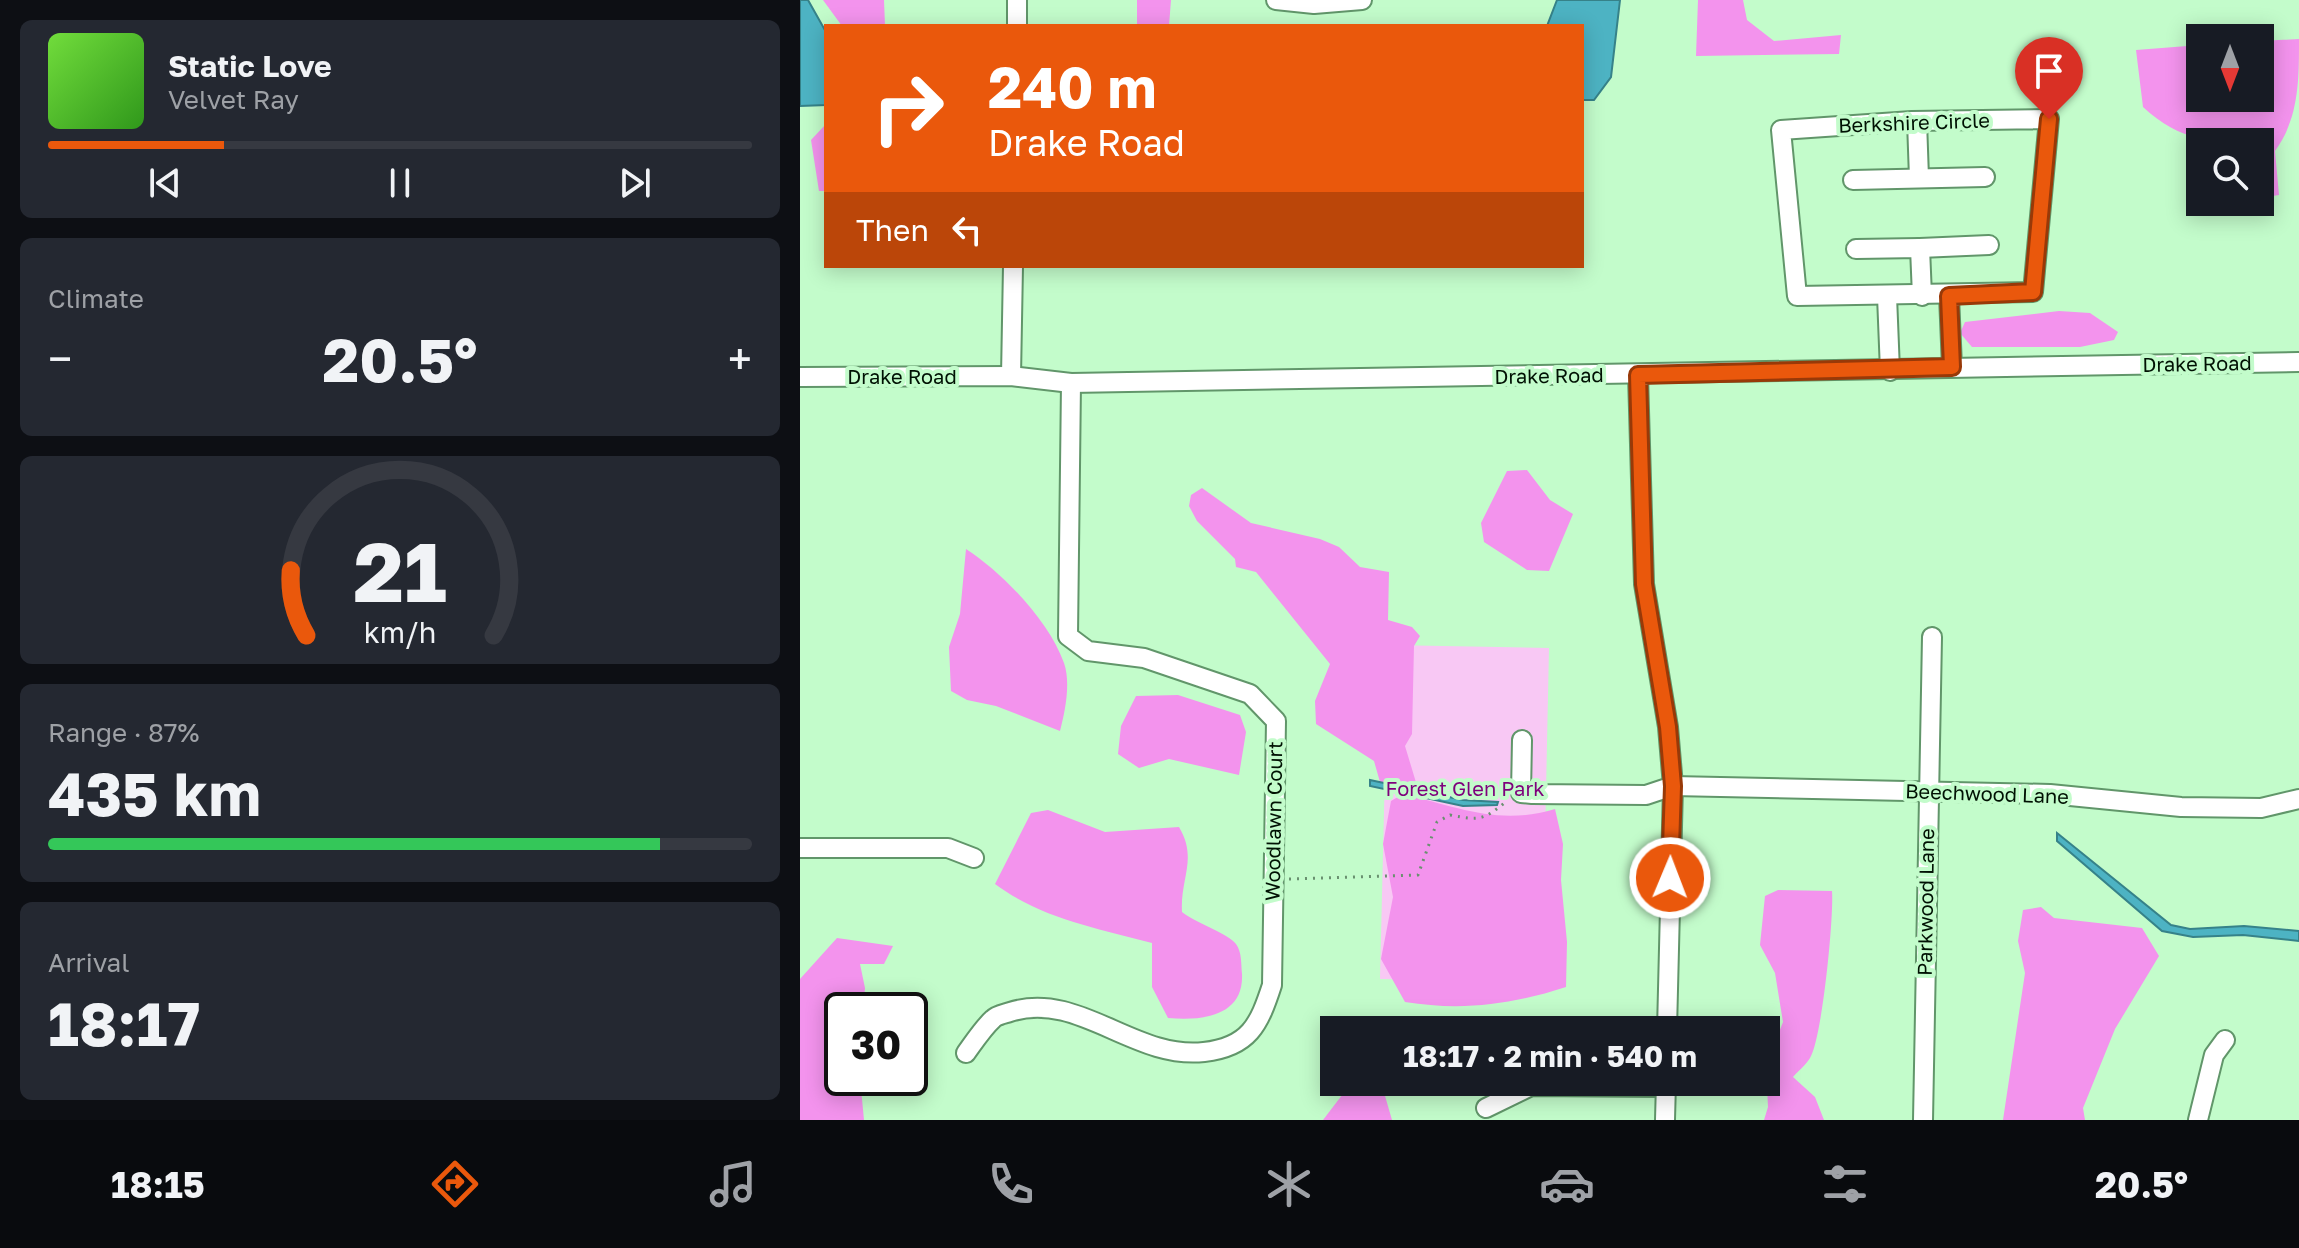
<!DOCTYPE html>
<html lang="en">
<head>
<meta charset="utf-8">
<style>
  :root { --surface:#171b24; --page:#242831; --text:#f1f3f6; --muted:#9ea1a6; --line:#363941; --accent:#ea580c }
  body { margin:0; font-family:"Golos Text",sans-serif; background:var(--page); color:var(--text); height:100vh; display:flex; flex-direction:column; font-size:30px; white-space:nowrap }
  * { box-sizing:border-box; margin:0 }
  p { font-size:26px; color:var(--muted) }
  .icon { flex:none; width:44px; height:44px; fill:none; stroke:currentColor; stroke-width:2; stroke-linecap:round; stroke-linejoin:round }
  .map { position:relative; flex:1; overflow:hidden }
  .details { display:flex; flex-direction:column; gap:20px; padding:20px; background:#0d0f14; width:800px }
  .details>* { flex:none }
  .guide { position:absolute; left:24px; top:24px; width:760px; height:244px; border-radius:0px; box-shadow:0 4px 20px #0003; background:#ea580c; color:#fff; overflow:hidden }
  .needle { width:52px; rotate:180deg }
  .tools { position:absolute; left:1386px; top:24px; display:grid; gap:16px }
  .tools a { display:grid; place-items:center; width:88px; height:88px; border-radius:0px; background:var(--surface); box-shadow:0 4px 20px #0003; font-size:40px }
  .speed { position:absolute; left:24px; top:992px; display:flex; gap:16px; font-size:40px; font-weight:700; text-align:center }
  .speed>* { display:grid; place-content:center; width:104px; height:104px; border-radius:50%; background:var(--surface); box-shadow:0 4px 20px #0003; line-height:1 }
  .speed .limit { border:4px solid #111; border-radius:12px; background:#fff; color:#111 }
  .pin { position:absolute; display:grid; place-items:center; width:68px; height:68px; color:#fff; margin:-82px -34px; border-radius:50% 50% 50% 0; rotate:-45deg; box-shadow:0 0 8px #0007 }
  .pin .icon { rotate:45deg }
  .me { position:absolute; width:88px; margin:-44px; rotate:1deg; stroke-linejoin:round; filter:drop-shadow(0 0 6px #0008) }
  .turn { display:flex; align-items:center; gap:28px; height:168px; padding:0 32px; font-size:36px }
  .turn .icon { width:104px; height:104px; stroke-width:2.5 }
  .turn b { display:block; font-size:56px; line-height:68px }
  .then { display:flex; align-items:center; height:76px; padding:0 32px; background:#0003; gap:16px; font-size:30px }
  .big { font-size:60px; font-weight:700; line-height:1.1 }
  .details .card { flex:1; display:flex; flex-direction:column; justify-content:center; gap:12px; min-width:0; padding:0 28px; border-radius:12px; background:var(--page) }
  .details .dial { align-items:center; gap:0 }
  .dial svg { height:208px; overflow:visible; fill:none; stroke:var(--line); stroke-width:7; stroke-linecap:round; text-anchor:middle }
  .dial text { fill:var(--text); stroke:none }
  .song { display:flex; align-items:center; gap:24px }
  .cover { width:96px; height:96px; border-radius:12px; background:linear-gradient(135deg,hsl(100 70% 55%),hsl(110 70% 35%)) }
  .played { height:8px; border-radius:4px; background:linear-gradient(90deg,var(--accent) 25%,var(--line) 25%) }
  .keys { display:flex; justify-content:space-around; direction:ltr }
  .heat { display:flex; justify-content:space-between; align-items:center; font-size:44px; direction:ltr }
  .charge { height:12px; border-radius:6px; background:linear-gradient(90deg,#34c759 87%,var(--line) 0) }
  .trip { position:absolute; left:520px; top:1016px; width:460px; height:80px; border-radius:0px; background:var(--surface); box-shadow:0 4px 20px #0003; font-weight:700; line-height:80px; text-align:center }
  .tab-bar { display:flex; height:128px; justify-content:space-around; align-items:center; background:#090b0e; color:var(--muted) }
  .tab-bar .icon { width:56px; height:56px }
  .tab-bar .on { color:var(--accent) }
  .tab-bar b { font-size:36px; color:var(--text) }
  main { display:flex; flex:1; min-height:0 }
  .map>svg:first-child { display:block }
</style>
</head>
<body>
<main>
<section class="details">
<div class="card">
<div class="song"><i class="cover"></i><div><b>Static Love</b><p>Velvet Ray</p></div></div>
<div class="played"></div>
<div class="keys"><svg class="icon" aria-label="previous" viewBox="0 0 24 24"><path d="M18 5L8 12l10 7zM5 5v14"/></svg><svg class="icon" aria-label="pause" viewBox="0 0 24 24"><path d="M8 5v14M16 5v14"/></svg><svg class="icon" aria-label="next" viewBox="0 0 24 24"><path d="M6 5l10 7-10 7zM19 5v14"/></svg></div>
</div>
<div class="card"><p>Climate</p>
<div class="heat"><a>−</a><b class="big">20.5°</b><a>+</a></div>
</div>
<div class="card dial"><svg viewBox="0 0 100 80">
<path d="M14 69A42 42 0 1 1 86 69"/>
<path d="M14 69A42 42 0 0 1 8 44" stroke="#ea580c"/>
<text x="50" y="56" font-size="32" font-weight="700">21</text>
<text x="50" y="72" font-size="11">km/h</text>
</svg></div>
<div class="card"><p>Range · 87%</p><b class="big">435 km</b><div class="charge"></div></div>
<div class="card"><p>Arrival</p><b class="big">18:17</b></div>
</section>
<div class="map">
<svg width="1499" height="1120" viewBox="0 0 1499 1120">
  <rect width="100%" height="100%" fill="#c3fccb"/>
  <polygon fill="#f8c8f4" points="588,645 749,648 742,982 580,979"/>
  <g fill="#f393ed">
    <polygon points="23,0 84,0 85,26 42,26"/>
    <polygon points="337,0 371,0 369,26 337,26"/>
    <polygon points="898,0 943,0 947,20 974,41 1041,35 1039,54 896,56"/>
    <path d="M1499 39C1499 81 1499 118 1475 151L1479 195 1460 198V142C1411 142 1381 142 1343 107L1336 50 1400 45V98H1460V41Z"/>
    <polygon points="26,124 26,191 19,191 11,140"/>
    <polygon points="1259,311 1290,313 1318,332 1314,340 1280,347 1172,347 1160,333 1165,322"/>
    <polygon points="727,470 750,500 773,514 749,571 727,570 684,542 681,523 707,471"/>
    <polygon points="402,488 451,523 520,539 539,547 560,567 589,572 588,620 612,627 620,636 614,646 612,734 605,746 618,789 580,782 574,761 516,724 515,701 530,664 456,572 436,567 435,559 397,521 389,506 391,495"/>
    <path d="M166 549C203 573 249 621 264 663 271 683 265 712 260 731L196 706 167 700 151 691 149 647 160 614Z"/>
    <polygon points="378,695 440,715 446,732 439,775 369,759 339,768 318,754 321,726 336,696"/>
    <path d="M603 794C658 807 699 826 755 809L763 844 761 880 767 942 766 987C711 1005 661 1011 605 1002L581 959 593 897 583 844 591 801Z"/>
    <path d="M248 810 305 832 379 827C398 859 380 878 382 912 395 923 428 933 436 944 442 952 441 964 442 974 444 1017 401 1021 368 1018L352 987V943C297 928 242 919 195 884L231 813Z"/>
    <path d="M978 890 1032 891C1034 917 1022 1039 1010 1058 1006 1065 998 1071 993 1077L1015 1097 1024 1120H964L968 1107 966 1065 983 1022 975 973 960 945 965 896Z"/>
    <polygon points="1241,907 1254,918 1342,928 1359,956 1315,1029 1283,1108 1285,1120 1203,1120 1225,973 1218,941 1223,910"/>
    <polygon points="37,938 93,946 84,964 60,964 65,988 63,1010 42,1010 42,1078 60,1078 64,1120 0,1120 0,979"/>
    <polygon points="552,1082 581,1082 592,1120 523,1120"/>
  </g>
  <g fill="#4db3c3" stroke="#368289" stroke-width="2">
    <polygon points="0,0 8,0 26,32 26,105 0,106"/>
    <polygon points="757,0 820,0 811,77 794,100 782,100 782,26 747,26"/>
    <polygon points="570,780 663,800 698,802 697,805 663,806 570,786"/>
    <polygon points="1257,833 1371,925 1390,929 1444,926 1499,931 1499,941 1443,935 1393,937 1362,931 1257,841"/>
  </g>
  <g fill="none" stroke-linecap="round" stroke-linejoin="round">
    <defs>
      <g id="minor">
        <polyline points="476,0 514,4 562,0"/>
        <polyline points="217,26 217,0"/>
        <polygon points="1249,119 1233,292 997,296 981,130 1112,121"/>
        <polyline points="1117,121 1119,178"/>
        <polyline points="1053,180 1185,177"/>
        <polyline points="1120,248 1189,245"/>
        <polyline points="1056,249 1120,248 1122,296"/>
        <polyline points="1087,296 1090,371"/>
        <polyline points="1149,296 1152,367"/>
        <polyline points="838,375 844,584 868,727 873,786 867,1030"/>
        <polyline points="211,376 213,266"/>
        <polyline points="0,377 211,376 271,383 1499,362"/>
        <polyline points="722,740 721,793 732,794 846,795 873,786 1250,794 1381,807 1461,808 1499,799"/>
        <polyline points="0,848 148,848 174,858"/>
        <path d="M166 1053C174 1042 183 1028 193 1019 197 1015 204 1014 210 1012 278 990 334 1060 404 1052 449 1047 459 1025 472 985L476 721 450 694 344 658 288 651 268 636 271 383"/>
        <polyline points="686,1108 731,1086 865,1087"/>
        <polyline points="865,1120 866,1082"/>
        <polyline points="1123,1120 1132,637"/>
        <polyline points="1398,1120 1414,1055 1425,1040"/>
      </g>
    </defs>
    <use href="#minor" stroke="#61966a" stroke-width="22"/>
    <path stroke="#69906f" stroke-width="3" stroke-dasharray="2 6" stroke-linecap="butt" d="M489 879 618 875 637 822 650 815C681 821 683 820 707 801"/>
    <use href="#minor" stroke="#fff" stroke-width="18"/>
  </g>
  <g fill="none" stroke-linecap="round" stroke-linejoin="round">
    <defs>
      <polyline id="route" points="870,878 873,786 868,727 844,584 838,375 1152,367 1149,296 1233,292 1249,119"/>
    </defs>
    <use href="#route" stroke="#983908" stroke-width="20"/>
    <use href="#route" stroke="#ea580c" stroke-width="14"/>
  </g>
  <g text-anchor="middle" stroke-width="8" stroke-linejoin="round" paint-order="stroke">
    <g font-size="20" fill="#001103" stroke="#c3fccb">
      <text transform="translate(1114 123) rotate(-2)" y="7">Berkshire Circle</text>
      <text transform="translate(1397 364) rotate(-1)" y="7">Drake Road</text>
      <text transform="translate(749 376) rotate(-1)" y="7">Drake Road</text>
      <text x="102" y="384">Drake Road</text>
      <text transform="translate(1187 794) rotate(2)" y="7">Beechwood Lane</text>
      <text transform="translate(474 821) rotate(-89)" y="7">Woodlawn Court</text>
      <text transform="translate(1126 902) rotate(-89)" y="7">Parkwood Lane</text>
    </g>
    <g font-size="20" fill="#7e007c" stroke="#c3fccb">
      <text x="665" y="796">Forest Glen Park</text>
    </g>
  </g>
</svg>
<div class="tools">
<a><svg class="needle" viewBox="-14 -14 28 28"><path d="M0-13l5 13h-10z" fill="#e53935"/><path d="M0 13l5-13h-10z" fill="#9ea1a6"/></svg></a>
<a><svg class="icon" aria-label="search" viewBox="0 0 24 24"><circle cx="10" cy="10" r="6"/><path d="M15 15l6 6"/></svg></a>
</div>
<div class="speed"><div class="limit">30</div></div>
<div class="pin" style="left:1249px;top:119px;background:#d93025"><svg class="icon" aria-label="arrive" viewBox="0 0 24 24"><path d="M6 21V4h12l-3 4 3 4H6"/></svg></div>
<svg class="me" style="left:870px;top:878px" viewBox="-20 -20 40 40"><circle r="17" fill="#ea580c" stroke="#fff" stroke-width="3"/><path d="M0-11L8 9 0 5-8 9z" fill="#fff"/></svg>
<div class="trip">18:17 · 2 min · 540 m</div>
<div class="guide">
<div class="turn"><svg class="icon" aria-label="right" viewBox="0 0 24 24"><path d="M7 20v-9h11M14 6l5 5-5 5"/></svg><div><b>240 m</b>Drake Road</div></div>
<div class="then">Then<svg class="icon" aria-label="left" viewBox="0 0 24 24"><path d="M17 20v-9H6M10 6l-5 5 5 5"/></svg></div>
</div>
</div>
</main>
<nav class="tab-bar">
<b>18:15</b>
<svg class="icon on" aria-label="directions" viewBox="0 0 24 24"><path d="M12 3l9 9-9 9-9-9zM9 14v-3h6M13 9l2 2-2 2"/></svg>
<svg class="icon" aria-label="music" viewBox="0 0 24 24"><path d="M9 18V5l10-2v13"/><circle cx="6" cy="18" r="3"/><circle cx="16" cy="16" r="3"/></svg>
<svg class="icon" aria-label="phone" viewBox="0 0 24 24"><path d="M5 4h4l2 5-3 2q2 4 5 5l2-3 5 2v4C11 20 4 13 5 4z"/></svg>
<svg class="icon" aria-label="climate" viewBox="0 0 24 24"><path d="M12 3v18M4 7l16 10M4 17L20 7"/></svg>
<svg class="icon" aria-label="car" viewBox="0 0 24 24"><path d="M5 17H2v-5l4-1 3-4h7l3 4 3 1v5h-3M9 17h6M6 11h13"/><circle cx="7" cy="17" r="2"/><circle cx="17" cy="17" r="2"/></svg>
<svg class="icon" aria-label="filters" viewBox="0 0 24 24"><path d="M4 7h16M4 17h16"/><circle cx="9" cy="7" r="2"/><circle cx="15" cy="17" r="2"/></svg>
<b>20.5°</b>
</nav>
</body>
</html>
